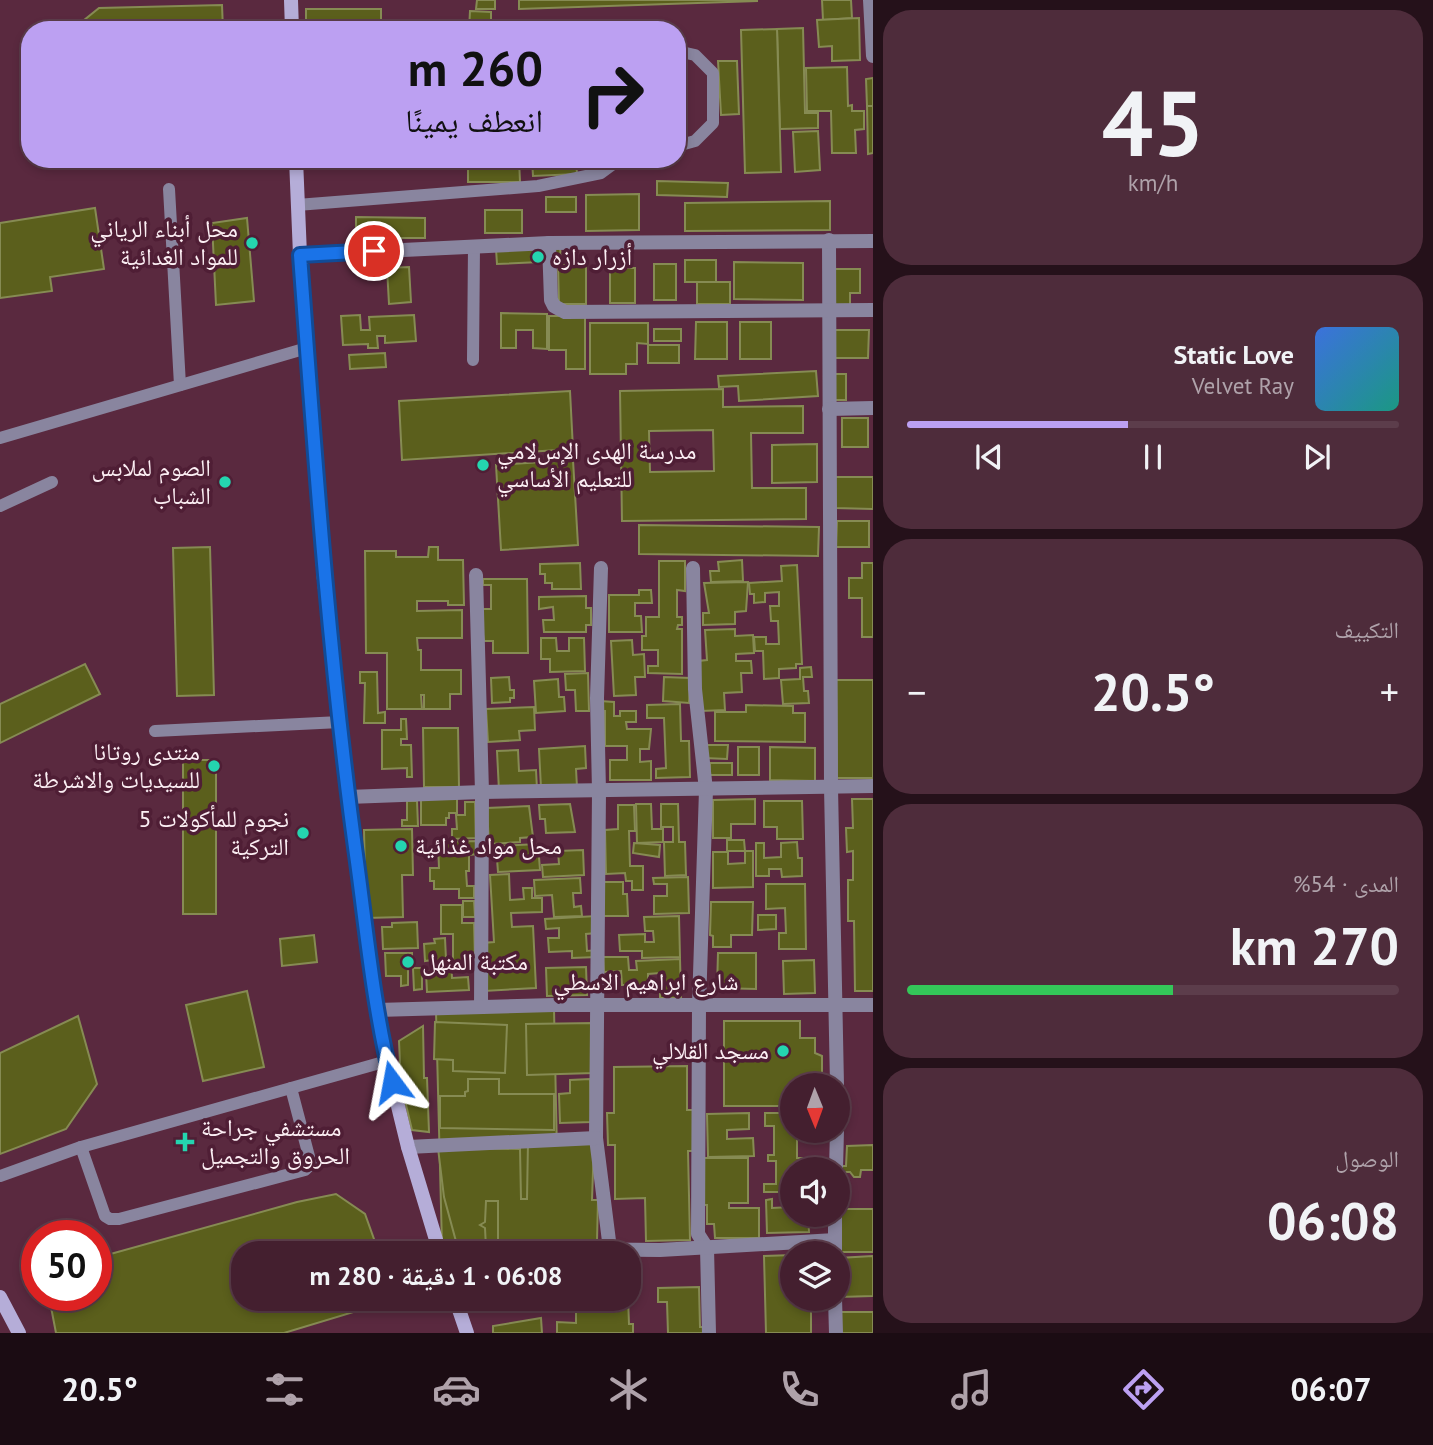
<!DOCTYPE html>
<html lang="ar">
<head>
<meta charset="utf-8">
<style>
  :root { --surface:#441f2f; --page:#4e2c3b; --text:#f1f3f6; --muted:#afa2aa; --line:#5c3d4b; --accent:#bca0f2 }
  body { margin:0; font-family:"PT Sans","Noto Naskh Arabic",sans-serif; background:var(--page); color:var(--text); direction:rtl; height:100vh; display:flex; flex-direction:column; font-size:26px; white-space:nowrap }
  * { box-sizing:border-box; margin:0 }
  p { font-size:23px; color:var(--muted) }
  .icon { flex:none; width:38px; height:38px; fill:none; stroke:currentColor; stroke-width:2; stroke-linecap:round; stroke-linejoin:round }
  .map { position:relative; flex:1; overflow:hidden; direction:ltr }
  .panel { display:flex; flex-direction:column; gap:10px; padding:10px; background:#25111a; width:560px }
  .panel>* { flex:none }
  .top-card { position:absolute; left:21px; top:21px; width:665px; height:147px; border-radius:28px; box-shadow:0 4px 10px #0003,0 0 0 2px var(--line); direction:rtl; background:#bca0f2; color:#111; overflow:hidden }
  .needle { width:46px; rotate:179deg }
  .tools { position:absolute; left:780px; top:1073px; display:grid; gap:14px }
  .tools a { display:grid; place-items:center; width:70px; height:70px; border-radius:50%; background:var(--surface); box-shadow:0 4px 10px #0003,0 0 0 2px var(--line); font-size:35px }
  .speed { position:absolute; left:21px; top:1220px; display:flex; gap:14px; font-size:35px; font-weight:700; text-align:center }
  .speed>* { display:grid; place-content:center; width:91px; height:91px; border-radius:50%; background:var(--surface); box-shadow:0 4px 10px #0003,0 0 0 2px var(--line); line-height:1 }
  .speed .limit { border:10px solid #d22; background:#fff; color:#111 }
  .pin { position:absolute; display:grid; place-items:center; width:60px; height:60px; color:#fff; margin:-30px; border:4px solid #fff; border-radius:50%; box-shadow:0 2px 7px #0007 }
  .me { position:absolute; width:77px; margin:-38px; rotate:347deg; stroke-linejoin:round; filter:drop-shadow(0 0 5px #0008) }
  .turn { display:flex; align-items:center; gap:24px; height:147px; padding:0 28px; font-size:32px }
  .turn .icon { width:91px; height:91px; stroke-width:2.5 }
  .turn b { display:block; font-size:49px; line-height:60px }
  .big { font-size:52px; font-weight:700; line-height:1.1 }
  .panel .widget { flex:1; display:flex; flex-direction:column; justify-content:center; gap:10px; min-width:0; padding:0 24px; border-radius:28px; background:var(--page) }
  .panel .dial { align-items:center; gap:0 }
  .dial b { font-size:91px; line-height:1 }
  .song { display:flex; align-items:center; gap:21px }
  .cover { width:84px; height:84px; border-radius:10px; background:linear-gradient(135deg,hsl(220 70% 55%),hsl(170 70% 35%)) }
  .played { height:7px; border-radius:4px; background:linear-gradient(90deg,var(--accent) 45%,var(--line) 45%) }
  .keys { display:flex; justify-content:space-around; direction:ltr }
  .heat { display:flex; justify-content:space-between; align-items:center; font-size:38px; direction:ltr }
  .charge { height:10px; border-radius:5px; background:linear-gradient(90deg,#34c759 54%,var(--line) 0) }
  .trip { position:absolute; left:231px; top:1241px; width:410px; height:70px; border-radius:28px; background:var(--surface); box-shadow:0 4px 10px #0003,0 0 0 2px var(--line); font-weight:700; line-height:70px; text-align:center; direction:rtl }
  .menu { display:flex; height:112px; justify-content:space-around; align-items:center; background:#1b0c13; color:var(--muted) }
  .menu .icon { width:49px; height:49px }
  .menu .active { color:var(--accent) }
  .menu b { font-size:32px; color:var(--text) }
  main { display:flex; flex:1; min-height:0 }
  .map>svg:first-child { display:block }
</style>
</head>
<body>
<main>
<section class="panel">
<div class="widget dial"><b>45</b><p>km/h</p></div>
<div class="widget">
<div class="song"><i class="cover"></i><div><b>Static Love</b><p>Velvet Ray</p></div></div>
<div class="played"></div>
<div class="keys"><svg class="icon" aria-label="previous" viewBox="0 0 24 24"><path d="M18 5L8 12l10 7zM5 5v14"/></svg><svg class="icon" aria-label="pause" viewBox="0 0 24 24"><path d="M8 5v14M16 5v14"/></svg><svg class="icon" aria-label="next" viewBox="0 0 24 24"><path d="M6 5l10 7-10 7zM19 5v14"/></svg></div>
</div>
<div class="widget"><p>التكييف</p>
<div class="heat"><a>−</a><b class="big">20.5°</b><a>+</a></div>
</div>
<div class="widget"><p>المدى · 54%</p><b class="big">270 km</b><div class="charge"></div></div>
<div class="widget"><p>الوصول</p><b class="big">06:08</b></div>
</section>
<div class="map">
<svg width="873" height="1333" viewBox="0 0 873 1333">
  <rect width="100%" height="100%" fill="#5a293f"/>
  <g fill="#5b5f1c" stroke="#868b53" stroke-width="2" fill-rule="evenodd">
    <polygon points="477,0 495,0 495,9 476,9"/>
    <polygon points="519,0 757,0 757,1 519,9"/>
    <polygon points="822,0 851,0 852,18 823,20"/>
    <polygon points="222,5 223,30 79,30 78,25 99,8"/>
    <rect x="306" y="9" width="75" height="21"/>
    <polygon points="470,11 491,12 491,30 469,30"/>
    <polygon points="859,18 860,60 832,61 832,46 819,47 817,20"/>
    <polygon points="803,28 805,113 818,113 818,128 780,129 777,29"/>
    <polygon points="777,29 781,172 745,173 741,30"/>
    <polygon points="718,61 737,61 739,114 721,115"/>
    <polygon points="847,67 848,106 852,105 852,111 864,111 864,129 855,130 856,153 832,153 831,111 807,111 806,68"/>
    <polygon points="873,78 873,106 867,106 866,79"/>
    <polygon points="867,106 873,106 873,153 868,154"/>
    <polygon points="818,131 820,170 795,172 793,132"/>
    <polygon points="468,159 519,159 520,182 468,182"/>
    <polygon points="532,159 576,159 577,174 533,176"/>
    <polygon points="657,181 728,183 727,197 657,195"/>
    <polygon points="639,194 639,230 586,231 586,195"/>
    <rect x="546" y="197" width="30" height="15"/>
    <polygon points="830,201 830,230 685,231 685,203"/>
    <polygon points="95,208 104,269 50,277 52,291 0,298 0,223"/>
    <rect x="485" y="210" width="37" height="23"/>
    <polygon points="356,217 425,218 425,238 356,238"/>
    <polygon points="247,218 254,301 216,305 212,223"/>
    <polygon points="560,246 561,261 497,264 496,249"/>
    <rect x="685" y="260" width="31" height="22"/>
    <polygon points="734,262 803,263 803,300 734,299"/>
    <rect x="654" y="264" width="22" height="36"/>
    <polygon points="558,265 586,265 586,304 559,304"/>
    <polygon points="409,267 411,302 389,304 387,268"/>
    <rect x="610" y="268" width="25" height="35"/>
    <polygon points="833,269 860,269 860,293 850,293 850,305 833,305"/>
    <rect x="697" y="282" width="33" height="22"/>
    <polygon points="501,313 547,314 547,349 533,348 533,330 516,330 516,348 501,348"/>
    <polygon points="360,315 361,330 370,330 369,317 414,315 416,341 385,343 385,336 377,336 378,348 368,348 368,344 343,345 341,316"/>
    <polygon points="549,316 585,316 585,369 566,369 566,350 549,350"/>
    <polygon points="696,322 727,322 727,359 695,359"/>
    <rect x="740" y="322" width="31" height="37"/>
    <polygon points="590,323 648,323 648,344 637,343 637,364 626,364 626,374 590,374"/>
    <rect x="654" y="329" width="27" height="12"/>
    <polygon points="834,330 869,330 868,358 834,358"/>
    <rect x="648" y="345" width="31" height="18"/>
    <polygon points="385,353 386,367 350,369 349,355"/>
    <polygon points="816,371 818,396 739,401 738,386 719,387 718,376"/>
    <rect x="830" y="374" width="16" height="26"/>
    <path d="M723 389V407L803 406V433H751L752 488H806V519L622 521 620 391ZM713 430 714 471 650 472 649 431Z"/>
    <polygon points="570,391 573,449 402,460 399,401"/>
    <rect x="842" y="418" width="26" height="29"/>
    <polygon points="817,444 817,482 772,483 772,445"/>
    <polygon points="573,460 578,545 501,550 496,465"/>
    <polygon points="835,477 873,477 873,509 835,508"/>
    <polygon points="837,521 869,521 869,547 836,547"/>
    <polygon points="639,525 819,527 818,556 639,554"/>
    <polygon points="210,547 214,695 177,696 173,548"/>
    <polygon points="429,547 438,547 438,560 463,560 464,605 448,605 448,601 417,601 417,611 462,610 462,638 417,638 418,650 421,650 421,670 461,670 461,694 450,694 450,709 424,709 424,695 421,695 422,709 387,709 387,653 366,653 365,551 396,551 396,557 428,557"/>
    <polygon points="742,560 743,581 711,582 710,571 719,571 718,562"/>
    <polygon points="659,561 685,561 685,591 677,590 677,617 682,617 682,625 678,625 677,629 682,629 682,674 648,673 648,666 658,666 658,650 642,650 642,636 646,636 646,617 659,617"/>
    <polygon points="580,563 581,589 552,589 552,583 545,583 545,574 540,574 540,564"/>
    <polygon points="862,563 873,563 873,637 862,637 862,598 849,598 849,578 862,578"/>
    <polygon points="797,565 802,664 796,664 796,668 779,669 779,678 764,679 763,651 755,651 754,637 766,637 766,644 779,644 778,621 771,621 770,606 779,606 779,592 765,593 765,602 754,603 754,594 750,594 749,583 782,581 781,566"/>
    <polygon points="483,579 527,579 528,653 493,653 493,641 484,641 479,609 491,609 491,585 483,585"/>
    <polygon points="748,582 746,611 735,612 735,624 703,625 703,613 709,613 704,583"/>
    <polygon points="639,590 651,590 652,603 635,603 635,616 641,616 642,632 609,632 609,595 639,595"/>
    <polygon points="586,596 586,608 591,608 591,625 586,625 586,632 544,632 543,620 554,620 553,607 539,609 539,597"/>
    <polygon points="735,629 735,636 753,635 754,653 736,654 736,661 751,661 752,673 741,673 742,692 724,693 725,710 701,711 698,661 707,660 705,630"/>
    <polygon points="541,638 556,638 557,651 569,651 569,638 584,638 585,671 550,672 550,659 541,659"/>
    <polygon points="632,640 633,655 644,654 645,677 635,677 636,695 614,696 611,641"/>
    <polygon points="85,664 100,694 0,743 0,704"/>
    <polygon points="811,667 812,677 803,677 804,691 808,691 809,703 783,704 781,680 800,679 800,668"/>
    <polygon points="360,672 377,672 378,713 385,712 385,723 364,723 365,683 360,683"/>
    <polygon points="588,673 589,711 576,711 575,690 566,690 565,674"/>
    <polygon points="509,677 510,690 514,690 514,698 510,698 510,702 492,703 491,678"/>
    <polygon points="664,677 690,678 689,703 663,701"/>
    <polygon points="558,679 559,697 564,697 565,711 536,713 534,681"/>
    <polygon points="836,680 873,680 873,778 837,778"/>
    <polygon points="600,701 614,702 614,716 620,716 620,711 636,711 636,722 626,722 627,729 651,729 649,749 640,749 640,762 651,761 651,780 610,780 610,760 627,760 627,746 605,746 605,711 600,711"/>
    <polygon points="680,704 681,741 689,741 690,777 656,778 656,769 666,768 664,718 647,718 647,705"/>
    <polygon points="746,705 793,706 793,713 805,713 805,742 715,741 715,712 746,712"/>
    <polygon points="534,707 535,730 519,731 520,740 488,742 486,709"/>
    <polygon points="401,719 406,719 407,739 401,739 401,745 411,745 412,777 407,777 407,768 382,769 382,730 401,730"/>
    <polygon points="423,728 458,728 459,787 424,787"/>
    <polygon points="704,745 728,745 727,759 704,758"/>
    <polygon points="585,746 586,768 576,769 577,787 541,788 539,749"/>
    <rect x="738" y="747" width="21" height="28"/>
    <polygon points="770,747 815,748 815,781 770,780"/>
    <polygon points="518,750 519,771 536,770 537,789 499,791 497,751"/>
    <rect x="183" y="760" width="33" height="154"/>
    <rect x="710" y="763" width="22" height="12"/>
    <polygon points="457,798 457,813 449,813 449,818 446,818 446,825 421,825 421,799"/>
    <polygon points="755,799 755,824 731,824 731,838 713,838 713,800"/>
    <polygon points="852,799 873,799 873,991 855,991 854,921 848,921 848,880 853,880 853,851 847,852 846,828 853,828"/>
    <polygon points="407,801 417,801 418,826 402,826 402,820 407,820"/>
    <polygon points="764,801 802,801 803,839 777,839 777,827 764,827"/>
    <polygon points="465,802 475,802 476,838 452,839 452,829 457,829 456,815 465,815"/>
    <polygon points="570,804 575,832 546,833 545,819 540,819 539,805"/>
    <polygon points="636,804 651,804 652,829 663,829 663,842 637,843"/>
    <polygon points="661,804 678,804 679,842 685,842 686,875 665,876 664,842 673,842 673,827 661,827"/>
    <polygon points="618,805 634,805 635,831 629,831 630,866 643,866 643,890 632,890 632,881 626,881 625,873 606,874 605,830 618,829"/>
    <polygon points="529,806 533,837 520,838 520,842 489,844 487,808"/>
    <polygon points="412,829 413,875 402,875 403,917 366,918 364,830"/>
    <polygon points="727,840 744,840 745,851 727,851"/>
    <polygon points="477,841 477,854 469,855 469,871 466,871 467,886 474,886 474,898 459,898 459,889 434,889 434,881 430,881 430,868 439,868 438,842"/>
    <polygon points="797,842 798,858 802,858 802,876 782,877 781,869 769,869 769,876 756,876 756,843 764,843 764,858 781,857 781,843"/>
    <polygon points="634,843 660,845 659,857 633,853"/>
    <polygon points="538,844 540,870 498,872 496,846"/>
    <polygon points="583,850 584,875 543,877 542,865 559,864 558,851"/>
    <polygon points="745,851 753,851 753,887 713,888 713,852 728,852 728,864 745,863"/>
    <polygon points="509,874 510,900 524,899 523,888 532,888 532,898 542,898 542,912 511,913 512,927 533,926 536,988 484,991 482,943 494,942 490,875"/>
    <polygon points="688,877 689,913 654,914 654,896 667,896 667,884 654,884 653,878"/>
    <polygon points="580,878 581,893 573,893 574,907 581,906 582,916 554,917 552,895 535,896 534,880"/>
    <polygon points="602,882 623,882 623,894 627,894 628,916 603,916"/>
    <polygon points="766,884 805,884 806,949 779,949 779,933 786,933 785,908 766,909"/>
    <polygon points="463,901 474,901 475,917 463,917"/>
    <polygon points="711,902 753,902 752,935 731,935 731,947 713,947 713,936 710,935"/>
    <polygon points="441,905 462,905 462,923 474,923 475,960 453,961 453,934 441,934"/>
    <polygon points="758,915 776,915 776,929 758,930"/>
    <polygon points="596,916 597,933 586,934 587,951 597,950 597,957 572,958 572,951 549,952 548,938 559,938 559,928 546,929 545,919"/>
    <polygon points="679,916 680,957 642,958 642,951 620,951 619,935 645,934 645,942 654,942 653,931 645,931 644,917"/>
    <polygon points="417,922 418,948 383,949 382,927 392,927 392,923"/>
    <polygon points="314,935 317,962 282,966 280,939"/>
    <polygon points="445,938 446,959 451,959 452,978 468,977 469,990 427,992 426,972 432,971 432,960 425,961 424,944 435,943 434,939"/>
    <polygon points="385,953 412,953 412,966 408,966 408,985 401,986 401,976 386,976"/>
    <polygon points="718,953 756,953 756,989 717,988"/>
    <polygon points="603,957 628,957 629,970 637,970 636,961 680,959 681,998 660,998 660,973 648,974 648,988 637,988 637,985 622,985 621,971 604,972"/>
    <polygon points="814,960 815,993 784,994 783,961"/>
    <polygon points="586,967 587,995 547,996 546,968"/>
    <polygon points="413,968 422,968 422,989 414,990"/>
    <polygon points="247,991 264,1067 203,1081 186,1005"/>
    <polygon points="554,1009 559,1248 442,1246 436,1012"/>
    <polygon points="78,1016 97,1084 66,1129 0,1154 0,1053"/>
    <polygon points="724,1021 800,1021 800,1038 815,1038 815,1053 822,1056 822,1085 793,1085 793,1106 724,1106"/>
    <polygon points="435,1022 507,1025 505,1073 453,1071 453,1060 434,1059"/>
    <polygon points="594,1023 594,1073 527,1075 526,1024"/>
    <polygon points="423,1026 424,1078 427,1078 429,1132 412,1130 401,1084 399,1041"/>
    <polygon points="687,1066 687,1110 695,1110 695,1151 688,1151 690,1240 646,1241 645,1198 615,1199 615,1145 608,1145 607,1113 614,1113 614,1067"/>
    <polygon points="468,1079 499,1079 499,1094 554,1094 554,1130 440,1128 440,1096 465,1096 465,1092 468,1091"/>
    <polygon points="590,1079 591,1122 560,1123 559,1094 570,1093 570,1080"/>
    <polygon points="749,1113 749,1129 727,1130 727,1139 753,1138 754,1156 708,1157 707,1114"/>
    <polygon points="765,1113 793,1113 793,1130 797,1132 797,1158 804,1158 804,1169 793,1169 793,1192 764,1192 764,1184 776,1184 776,1161 768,1161 768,1155 774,1155 774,1126 765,1126"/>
    <polygon points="528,1142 594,1143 592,1200 598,1200 597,1241 498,1240 498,1201 486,1201 485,1222 480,1225 485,1228 486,1248 457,1245 444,1197 438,1148 520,1149 521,1199 527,1199"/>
    <polygon points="873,1145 873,1170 861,1170 860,1177 854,1177 850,1172 841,1172 840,1166 846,1166 847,1146"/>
    <polygon points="701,1158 748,1158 748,1203 729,1203 729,1208 759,1208 759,1238 715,1238 714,1224 707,1224 707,1205 701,1205"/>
    <polygon points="336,1194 365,1214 379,1253 243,1253 243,1298 365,1298 357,1311 284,1333 56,1333 51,1307 55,1295 96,1295 96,1258 297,1202"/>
    <polygon points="791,1198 793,1198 793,1214 808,1214 809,1232 767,1233 766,1200 772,1199 772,1208 791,1207"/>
    <rect x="841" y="1209" width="32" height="43"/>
    <polygon points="793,1255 793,1298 811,1298 811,1333 766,1333 764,1256"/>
    <polygon points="873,1256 873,1296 839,1297 838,1258"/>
    <polygon points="699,1287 700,1327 704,1327 704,1333 668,1333 667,1302 658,1302 658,1288"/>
    <polygon points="604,1298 628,1298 629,1324 633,1324 633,1333 557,1333 557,1322 576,1323 576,1303"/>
    <rect x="839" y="1312" width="34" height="21"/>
    <polygon points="541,1318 542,1333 493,1333 493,1326"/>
  </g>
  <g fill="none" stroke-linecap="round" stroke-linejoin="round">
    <g stroke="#89859f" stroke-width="12">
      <polyline points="677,51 695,55 713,73 713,123 695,141 677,146"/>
      <polyline points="169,189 180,385"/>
      <polyline points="297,205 538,186 601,173 620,159"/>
      <polyline points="473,360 474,246"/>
      <polyline points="0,438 307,348"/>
      <polyline points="0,506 52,482"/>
      <polyline points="155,731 340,722"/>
      <polyline points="81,1147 105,1216 110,1219 119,1219 305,1170 311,1164 291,1088"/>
      <polyline points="0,1176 81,1147 387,1061"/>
    </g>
    <g stroke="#89859f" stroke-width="14">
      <polyline points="870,0 873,56"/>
      <polyline points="829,240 831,787 837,1085"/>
      <polyline points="549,243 551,300 554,306 565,312 873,310"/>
      <polyline points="300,255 549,243 873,241"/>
      <polyline points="829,409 873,408"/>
      <polyline points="601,568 597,698 599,791 596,1138 610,1249"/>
      <polyline points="693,568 695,689 706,790 699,1005 698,1234 707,1248 709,1333"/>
      <polyline points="476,575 482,792 481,1007"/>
      <polyline points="348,797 482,792 873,786"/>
      <polyline points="377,1010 554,1005 873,1005"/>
      <polyline points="408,1147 596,1138"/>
      <polyline points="836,1169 837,1130"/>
      <polyline points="439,1248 660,1250 835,1240"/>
      <polyline points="835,1253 835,1214"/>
      <polyline points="835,1298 836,1333"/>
    </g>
    <g stroke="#b5add8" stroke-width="14">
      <polyline points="291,0 292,30"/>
      <polyline points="296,159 300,255 324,580 348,797 377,1010 387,1061 408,1147 440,1253"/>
      <polyline points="0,1297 19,1333"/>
      <polyline points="455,1298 467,1333"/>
    </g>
  </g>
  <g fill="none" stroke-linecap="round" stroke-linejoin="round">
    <defs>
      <path id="route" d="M374 251 300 255C315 458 329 661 357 862 367 936 374 1010 392 1082"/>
    </defs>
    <use href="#route" stroke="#114b97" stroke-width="18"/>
    <use href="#route" stroke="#1a73e8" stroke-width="12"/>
  </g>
  <g fill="#24d5af" stroke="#4f1e35" stroke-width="2.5">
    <circle cx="252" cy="243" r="7"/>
    <circle cx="538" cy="257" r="7"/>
    <circle cx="483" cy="465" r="7"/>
    <circle cx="225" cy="482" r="7"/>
    <circle cx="214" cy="766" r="7"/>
    <circle cx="303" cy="833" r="7"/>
    <circle cx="401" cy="846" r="7"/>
    <circle cx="408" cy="962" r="7"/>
    <circle cx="783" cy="1051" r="7"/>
    <path d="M181.5 1131.5h7v7h7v7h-7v7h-7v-7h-7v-7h7z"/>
  </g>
  <g text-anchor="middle" stroke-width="7" stroke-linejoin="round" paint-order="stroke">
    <g font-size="24" fill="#fbeef3" stroke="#4f1e35" text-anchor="end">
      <text x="238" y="237">محل أبناء الرياني<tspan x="238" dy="28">للمواد الغدائية</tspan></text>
      <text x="552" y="265" text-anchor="start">أزرار دازه</text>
      <text x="497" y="459" text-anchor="start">مدرسة الهدى الإسﻻمي<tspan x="497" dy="28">للتعليم الأساسي</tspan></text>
      <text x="211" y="476">الصوم لملابس<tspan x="211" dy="28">الشباب</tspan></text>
      <text x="200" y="760">منتدى روتانا<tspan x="200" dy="28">للسيديات والاشرطة</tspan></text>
      <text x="289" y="827">5 نجوم للمأكولات<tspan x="289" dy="28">التركية</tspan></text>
      <text x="415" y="854" text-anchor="start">محل مواد غذائية</text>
      <text x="422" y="970" text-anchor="start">مكتبة المنهل</text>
      <text x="769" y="1059">مسجد القلالي</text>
      <text x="201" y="1136" text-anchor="start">مستشفي جراحة<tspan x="201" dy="28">الحروق والتجميل</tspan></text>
    </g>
    <g font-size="24" fill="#fbeef3" stroke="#4f1e35">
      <text x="646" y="990">شارع ابراهيم الاسطي</text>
    </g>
  </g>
</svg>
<div class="tools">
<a><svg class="needle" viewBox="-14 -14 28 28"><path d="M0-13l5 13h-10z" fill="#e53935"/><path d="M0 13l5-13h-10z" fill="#afa2aa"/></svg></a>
<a><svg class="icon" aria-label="sound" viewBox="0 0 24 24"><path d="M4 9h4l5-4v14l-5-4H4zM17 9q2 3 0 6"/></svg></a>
<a><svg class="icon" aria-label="layers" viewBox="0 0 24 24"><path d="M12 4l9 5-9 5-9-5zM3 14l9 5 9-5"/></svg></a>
</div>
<div class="speed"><div class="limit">50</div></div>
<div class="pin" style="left:374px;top:251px;background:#d93025"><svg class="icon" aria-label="arrive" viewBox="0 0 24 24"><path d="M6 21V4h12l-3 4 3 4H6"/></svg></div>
<svg class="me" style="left:392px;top:1082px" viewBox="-20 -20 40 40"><path d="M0-17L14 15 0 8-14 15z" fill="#1a73e8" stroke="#fff" stroke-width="4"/></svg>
<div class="trip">06:08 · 1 دقيقة · 280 m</div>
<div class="top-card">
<div class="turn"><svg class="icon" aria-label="right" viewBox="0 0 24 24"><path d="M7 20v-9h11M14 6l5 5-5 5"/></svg><div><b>260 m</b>انعطف يمينًا</div></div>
</div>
</div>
</main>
<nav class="menu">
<b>06:07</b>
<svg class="icon active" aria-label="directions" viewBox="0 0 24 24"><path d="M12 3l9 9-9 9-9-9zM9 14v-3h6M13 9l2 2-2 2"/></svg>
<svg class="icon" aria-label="music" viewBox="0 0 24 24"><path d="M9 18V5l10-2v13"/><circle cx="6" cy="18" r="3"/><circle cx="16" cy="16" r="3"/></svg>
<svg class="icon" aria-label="phone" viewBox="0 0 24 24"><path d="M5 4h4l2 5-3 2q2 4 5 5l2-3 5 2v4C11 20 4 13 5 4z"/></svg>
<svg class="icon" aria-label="climate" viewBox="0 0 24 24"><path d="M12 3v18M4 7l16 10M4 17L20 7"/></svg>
<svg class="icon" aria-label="car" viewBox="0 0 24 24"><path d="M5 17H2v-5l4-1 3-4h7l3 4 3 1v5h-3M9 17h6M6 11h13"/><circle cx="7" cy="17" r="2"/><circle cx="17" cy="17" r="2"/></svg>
<svg class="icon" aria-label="filters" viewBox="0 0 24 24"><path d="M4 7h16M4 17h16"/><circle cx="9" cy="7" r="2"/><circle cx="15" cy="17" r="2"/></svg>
<b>20.5°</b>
</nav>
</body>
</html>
